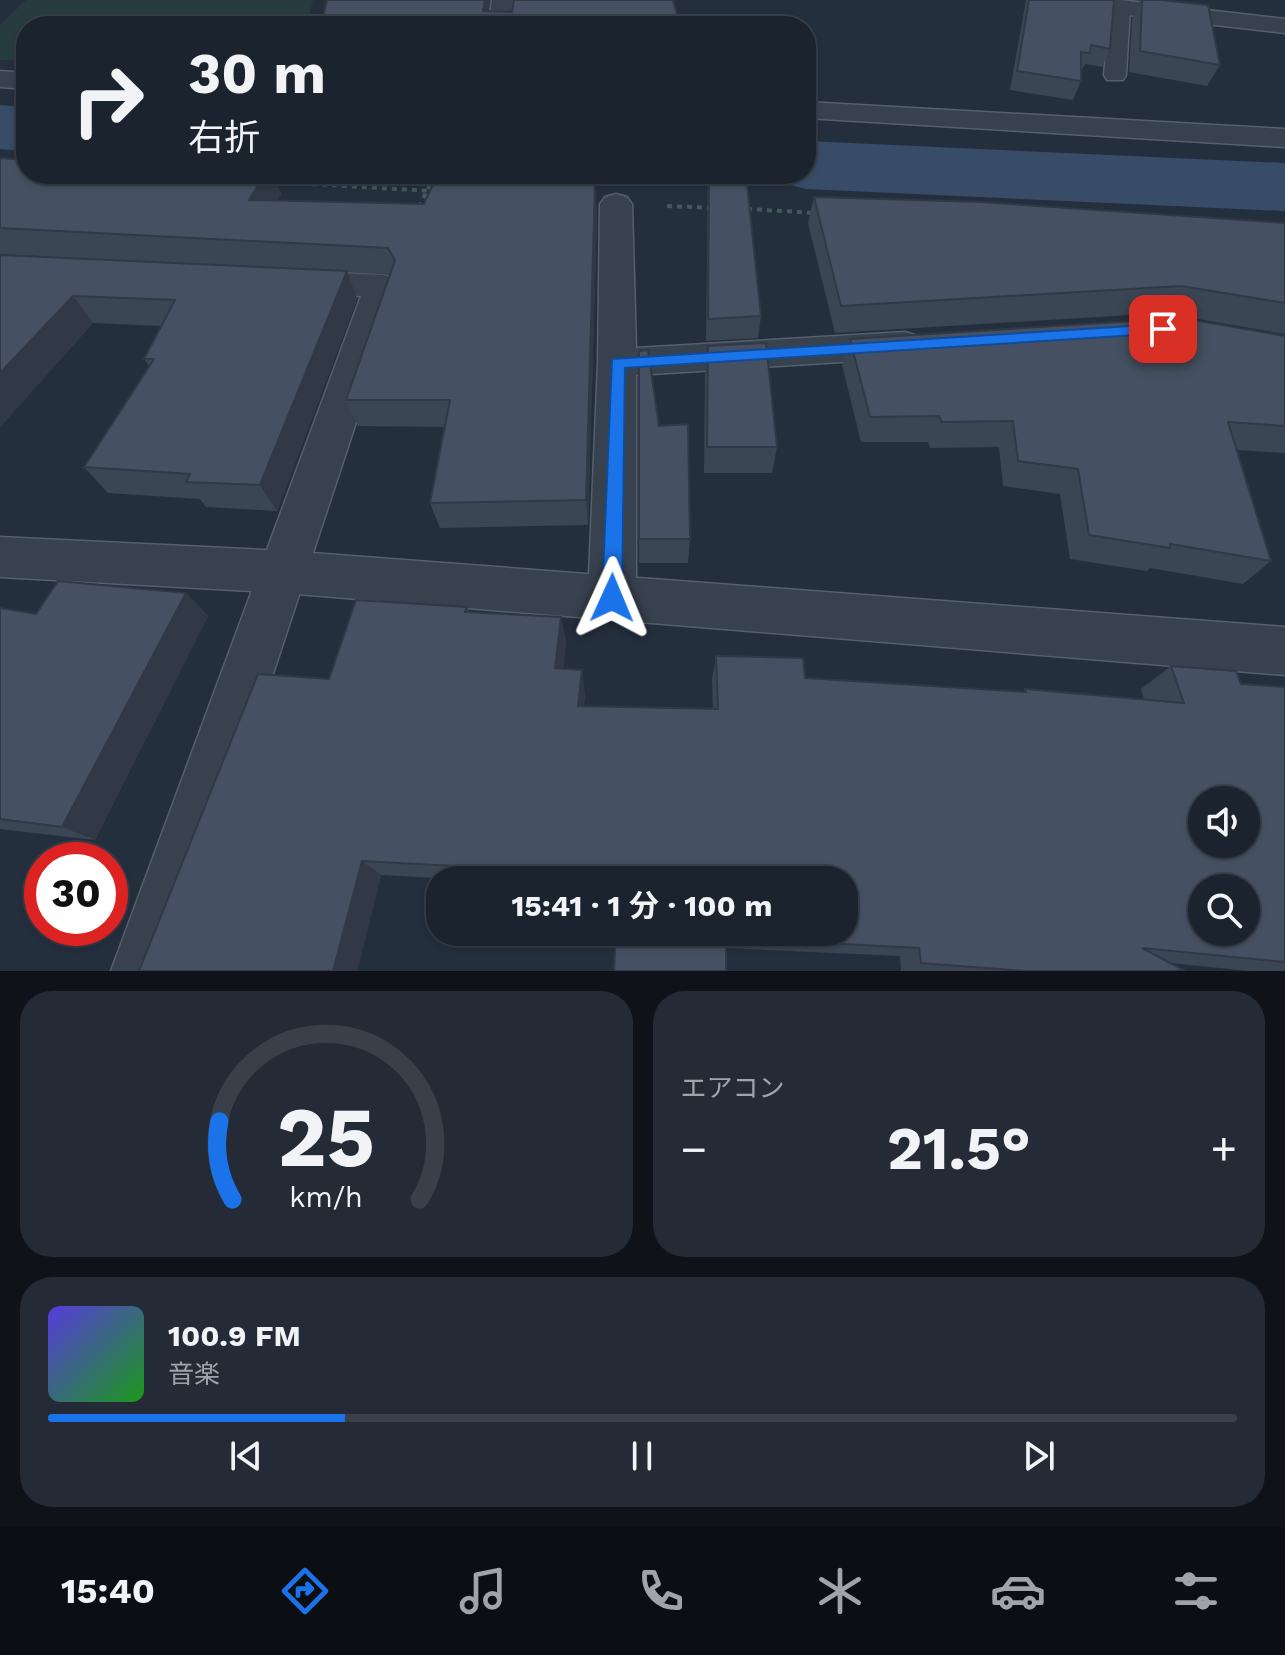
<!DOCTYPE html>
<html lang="ja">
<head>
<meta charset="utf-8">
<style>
  :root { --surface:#1b232e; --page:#242b36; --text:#f1f3f6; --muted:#a0a4aa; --line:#39404a; --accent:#1a73e8 }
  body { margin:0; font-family:"Work Sans","Noto Sans JP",sans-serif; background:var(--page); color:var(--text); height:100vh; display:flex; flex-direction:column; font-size:30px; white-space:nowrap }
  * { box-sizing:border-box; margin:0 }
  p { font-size:26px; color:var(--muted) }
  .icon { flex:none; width:44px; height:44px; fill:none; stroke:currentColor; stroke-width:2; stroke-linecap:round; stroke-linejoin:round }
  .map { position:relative; height:971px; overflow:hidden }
  .panel { display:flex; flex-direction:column; gap:20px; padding:20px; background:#0f1319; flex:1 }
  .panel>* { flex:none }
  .banner { position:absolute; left:16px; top:16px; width:800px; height:168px; border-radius:32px; box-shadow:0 2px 6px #0004,0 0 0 2px var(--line); background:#1b232e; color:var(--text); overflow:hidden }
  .tools { position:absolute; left:1188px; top:786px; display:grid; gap:16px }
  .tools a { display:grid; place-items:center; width:72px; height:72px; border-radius:50%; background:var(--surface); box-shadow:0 2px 6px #0004,0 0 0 2px var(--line); font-size:40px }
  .speed { position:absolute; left:24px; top:842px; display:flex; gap:16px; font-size:40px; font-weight:700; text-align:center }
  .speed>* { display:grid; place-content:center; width:104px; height:104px; border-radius:50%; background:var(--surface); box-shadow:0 2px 6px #0004,0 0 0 2px var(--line); line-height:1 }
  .speed .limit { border:12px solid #d22; background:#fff; color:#111 }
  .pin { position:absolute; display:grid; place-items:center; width:68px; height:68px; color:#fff; margin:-34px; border-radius:16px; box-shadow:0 4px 12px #0006 }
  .me { position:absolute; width:88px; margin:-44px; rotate:1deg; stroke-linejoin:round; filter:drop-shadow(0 0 6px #0008) }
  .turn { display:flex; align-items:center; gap:28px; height:168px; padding:0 40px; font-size:36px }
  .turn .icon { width:104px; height:104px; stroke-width:2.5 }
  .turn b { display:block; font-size:56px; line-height:68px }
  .big { font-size:60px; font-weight:700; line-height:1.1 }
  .panel .card { flex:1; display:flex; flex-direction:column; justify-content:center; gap:12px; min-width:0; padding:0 28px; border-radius:32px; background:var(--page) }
  .panel .dial { align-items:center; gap:0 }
  .dial svg { height:208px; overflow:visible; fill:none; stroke:var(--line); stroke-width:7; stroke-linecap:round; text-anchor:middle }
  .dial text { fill:var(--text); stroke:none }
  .song { display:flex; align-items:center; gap:24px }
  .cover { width:96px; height:96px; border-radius:12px; background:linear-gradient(135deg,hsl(250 70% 55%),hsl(120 70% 35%)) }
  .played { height:8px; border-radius:4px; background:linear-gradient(90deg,var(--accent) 25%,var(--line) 25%) }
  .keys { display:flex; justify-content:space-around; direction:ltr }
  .heat { display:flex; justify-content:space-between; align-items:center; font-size:44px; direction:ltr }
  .panel .tiles { flex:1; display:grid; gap:20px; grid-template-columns:1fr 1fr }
  .card:last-child { grid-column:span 2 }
  .trip { position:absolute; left:426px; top:866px; width:432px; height:80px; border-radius:32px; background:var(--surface); box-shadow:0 2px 6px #0004,0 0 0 2px var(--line); font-weight:700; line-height:80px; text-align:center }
  .tab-bar { display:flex; height:128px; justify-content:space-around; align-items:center; background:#0b0e12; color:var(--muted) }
  .tab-bar .icon { width:56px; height:56px }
  .tab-bar .on { color:var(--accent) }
  .tab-bar b { font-size:36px; color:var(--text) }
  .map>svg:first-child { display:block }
</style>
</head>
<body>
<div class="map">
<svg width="1285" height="971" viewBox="0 0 1285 971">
  <rect width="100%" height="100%" fill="#242f3e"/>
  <polygon fill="#263c3f" points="26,0 313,0 307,26 26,26 26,61 0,60 0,25"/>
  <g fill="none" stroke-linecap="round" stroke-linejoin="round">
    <g fill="#394c67" fill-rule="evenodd">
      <polygon points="0,105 26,107 26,151 0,149"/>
      <polygon points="806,141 1285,163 1285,211 806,189 778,182 773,174 806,174"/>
    </g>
    <defs>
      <polygon id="service" points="1120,3 1130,9 1126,75 1123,80 1107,80 1104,75 1110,9"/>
      <g id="minor">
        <polygon points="492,0 516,0 512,26 488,26"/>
        <polygon points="1046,0 1120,0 1285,19 1285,33 1058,7 1050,5"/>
        <polygon points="0,71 26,73 26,89 0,87"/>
        <polygon points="806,102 1285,129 1285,147 806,118"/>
        <polygon points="616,194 627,197 632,204 636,348 905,332 918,336 924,345 918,354 905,358 636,375 636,598 629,613 612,620 595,613 588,598 598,363 600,204 605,197"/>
        <polygon points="290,271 383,275 396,278 401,286 175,971 111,971 361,296 278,290 272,282 278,274"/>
      </g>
      <polygon id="tertiary" points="0,537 285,551 1285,627 1285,675 285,593 0,577"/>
    </defs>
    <use href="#service" stroke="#565f6c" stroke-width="3"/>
    <use href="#minor" stroke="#565f6c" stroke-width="3"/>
    <use href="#tertiary" stroke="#565f6c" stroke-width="3"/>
    <g stroke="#44595c" stroke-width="4" stroke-dasharray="5 5" stroke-linecap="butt">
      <polyline points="272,182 433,191"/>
      <polyline points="667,206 713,208"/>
      <polyline points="747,209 817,213"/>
    </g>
    <use href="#service" fill="#38414e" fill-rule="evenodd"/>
    <use href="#minor" fill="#38414e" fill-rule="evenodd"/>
    <use href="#tertiary" fill="#38414e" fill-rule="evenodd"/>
    <polyline stroke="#44595c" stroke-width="4" stroke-dasharray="5 5" stroke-linecap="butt" points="419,207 435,174"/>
  </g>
  <g fill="#3b4654">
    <polygon points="327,0 490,0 488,11 679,22 678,26 321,26"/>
    <polygon points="1026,0 1114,0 1110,49 1102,67 1085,64 1081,72 1081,81 1073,100 1010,90"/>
    <polygon points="1141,0 1161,0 1220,65 1207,86 1129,72 1132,19"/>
    <polygon points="0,158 26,174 272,174 281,194 277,201 597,212 588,525 440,528 430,503 445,427 358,426 346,400 390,275 347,272 357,299 277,511 206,507 200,499 108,493 84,467 149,366 144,359 161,326 93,323 0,427 0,255 144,262 0,254"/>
    <polygon points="708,174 746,174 761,316 758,338 706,341"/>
    <polygon points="814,197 1285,223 1285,334 1163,313 835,333 808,223"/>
    <polygon points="1285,336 1285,453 1237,450 1271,561 1243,584 1150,568 1147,571 1070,559 1060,494 1003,486 999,447 930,448 928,442 861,442 842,365 850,339"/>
    <polygon points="708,346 777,447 772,473 704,473 705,374"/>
    <polygon points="639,351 690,539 688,563 639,563"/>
    <polygon points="186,593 208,616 95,840 0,829 0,608 36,614"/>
    <polygon points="467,607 469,612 561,617 566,642 563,668 585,693 584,706 713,709 712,680 716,656 805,678 1022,692 1025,689 1144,699 1141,689 1171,666 1241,684 1285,687 1285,971 1250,971 1170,963 1185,971 901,971 900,956 726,948 614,971 844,880 477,880 381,875 357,971 139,971 329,679"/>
  </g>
  <g fill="#303945">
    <polygon points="485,0 490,0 486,26 483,11"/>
    <polygon points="265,174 272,174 281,194 262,227 249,200"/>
    <polygon points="595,185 597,212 588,525 586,500"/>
    <polygon points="347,271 357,299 277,511 260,485"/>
    <polygon points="73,296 93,323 0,427 0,373"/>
    <polygon points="186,593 208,616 95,840 62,827"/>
    <polygon points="561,617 566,642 560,691 555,668"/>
    <polygon points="582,670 585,693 581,728 578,706"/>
    <polygon points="362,861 381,875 357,971 333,971"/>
  </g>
  <g fill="#455162" stroke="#303945" stroke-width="2" fill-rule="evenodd">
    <polygon points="327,0 485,0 483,11 512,12 514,0 673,0 679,22 601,26 430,26 430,24 400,26 321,26"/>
    <polygon points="1029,0 1114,0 1110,49 1091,45 1090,53 1081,52 1081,81 1017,71"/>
    <polygon points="1142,0 1161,0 1208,5 1220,65 1140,51"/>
    <polygon points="0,158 26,160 26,174 265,174 249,200 424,204 436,178 524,183 525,180 595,185 586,500 430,503 450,400 346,400 395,260 388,248 0,228"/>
    <polygon points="709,174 746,174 761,316 708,319"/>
    <polygon points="814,197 980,202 1285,223 1285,303 1181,286 841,306"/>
    <polygon points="0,255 347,271 260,485 186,482 190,474 84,467 154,359 144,359 175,300 73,296 0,373"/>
    <polygon points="1182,318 1285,336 1285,426 1228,422 1271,561 1170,544 1170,548 1089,535 1078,469 1018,461 1013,421 942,422 939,416 870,417 850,339"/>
    <polygon points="766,343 777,447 707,447 708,346"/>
    <polygon points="648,350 659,426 688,424 690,539 639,539 639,351"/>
    <polygon points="58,581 186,593 62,827 0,819 0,608 36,614"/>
    <path d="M356 600 467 607 465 612 561 617 555 668 582 670 578 706 718 709 716 656 803 658 805 678 1026 692 1025 689 1184 703 1171 666 1236 671 1241 684 1285 687V962L1142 948 1185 971H1024L921 963 919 948 726 938V971H614L616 932H844V880H619V875L362 861 333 971H139L258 674 329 679ZM1202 800H1246V844H1202ZM1202 888H1246V932H1202Z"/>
  </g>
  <polygon fill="#1a73e8" stroke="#114b97" stroke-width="2" points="1163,324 1171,329 1169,333 625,368 622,598 619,605 612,607 604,605 602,598 612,359"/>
</svg>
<div class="tools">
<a><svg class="icon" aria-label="sound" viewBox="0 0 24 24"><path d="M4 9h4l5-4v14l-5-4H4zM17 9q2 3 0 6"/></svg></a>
<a><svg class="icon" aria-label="search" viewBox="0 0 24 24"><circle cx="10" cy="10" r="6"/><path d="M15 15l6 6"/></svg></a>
</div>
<div class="speed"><div class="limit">30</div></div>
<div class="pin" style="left:1163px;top:329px;background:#d93025"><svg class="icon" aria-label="arrive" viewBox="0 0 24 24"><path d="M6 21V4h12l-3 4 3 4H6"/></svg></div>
<svg class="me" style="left:612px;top:598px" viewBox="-20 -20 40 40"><path d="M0-17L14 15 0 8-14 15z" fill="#1a73e8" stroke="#fff" stroke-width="4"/></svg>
<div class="trip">15:41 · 1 分 · 100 m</div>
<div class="banner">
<div class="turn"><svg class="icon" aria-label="right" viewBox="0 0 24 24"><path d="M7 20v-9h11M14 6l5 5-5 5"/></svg><div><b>30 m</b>右折</div></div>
</div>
</div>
<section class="panel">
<div class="tiles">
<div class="card dial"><svg viewBox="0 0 100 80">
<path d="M14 69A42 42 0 1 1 86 69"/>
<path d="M14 69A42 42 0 0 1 9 39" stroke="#1a73e8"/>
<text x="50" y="56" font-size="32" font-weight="700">25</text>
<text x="50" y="72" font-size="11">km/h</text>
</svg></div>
<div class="card"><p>エアコン</p>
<div class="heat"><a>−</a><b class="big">21.5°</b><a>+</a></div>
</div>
<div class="card">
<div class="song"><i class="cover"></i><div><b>100.9 FM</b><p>音楽</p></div></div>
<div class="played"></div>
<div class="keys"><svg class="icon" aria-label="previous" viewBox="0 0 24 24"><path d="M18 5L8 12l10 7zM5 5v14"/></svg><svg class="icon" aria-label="pause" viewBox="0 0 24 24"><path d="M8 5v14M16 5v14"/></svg><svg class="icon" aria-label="next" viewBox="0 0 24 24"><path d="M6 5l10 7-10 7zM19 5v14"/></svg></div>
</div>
</div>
</section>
<nav class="tab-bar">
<b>15:40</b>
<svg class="icon on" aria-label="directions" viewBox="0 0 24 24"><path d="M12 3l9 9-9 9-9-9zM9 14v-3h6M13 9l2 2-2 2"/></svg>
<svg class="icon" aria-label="music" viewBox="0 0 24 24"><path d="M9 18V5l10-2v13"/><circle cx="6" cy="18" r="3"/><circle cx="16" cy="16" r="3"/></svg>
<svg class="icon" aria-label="phone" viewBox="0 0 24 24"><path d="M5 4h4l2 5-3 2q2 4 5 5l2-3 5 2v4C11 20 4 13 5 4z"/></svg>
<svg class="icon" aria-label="climate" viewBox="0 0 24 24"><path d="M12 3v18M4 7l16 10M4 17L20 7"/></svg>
<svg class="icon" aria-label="car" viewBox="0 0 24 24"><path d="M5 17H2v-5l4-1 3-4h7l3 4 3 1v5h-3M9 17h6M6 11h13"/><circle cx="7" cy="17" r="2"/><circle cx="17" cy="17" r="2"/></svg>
<svg class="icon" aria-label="filters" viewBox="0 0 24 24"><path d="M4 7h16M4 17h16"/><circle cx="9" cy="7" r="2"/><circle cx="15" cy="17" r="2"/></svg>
</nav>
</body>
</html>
